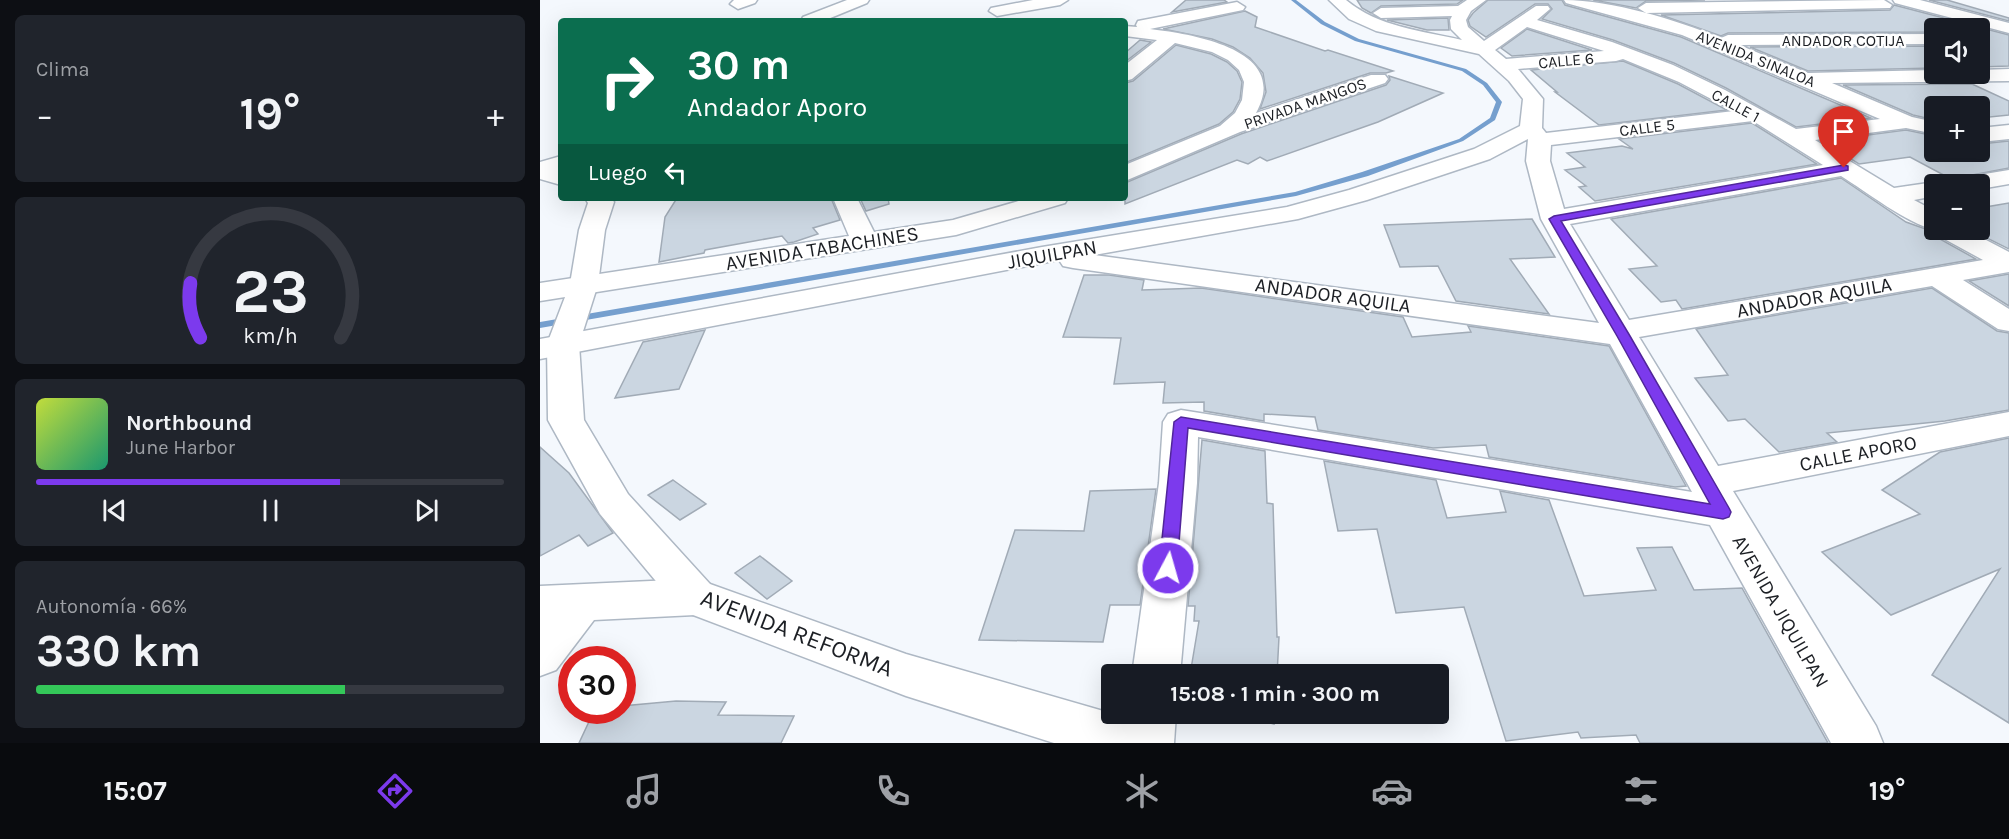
<!DOCTYPE html>
<html lang="es">
<head>
<meta charset="utf-8">
<style>
  :root { --surface:#171b24; --page:#20242c; --text:#f1f3f6; --muted:#9ea1a6; --line:#363941; --accent:#7c3aed }
  body { margin:0; font-family:Karla,sans-serif; background:var(--page); color:var(--text); height:100vh; display:flex; flex-direction:column; font-size:22px; white-space:nowrap }
  * { box-sizing:border-box; margin:0 }
  p { font-size:20px; color:var(--muted) }
  .icon { flex:none; width:33px; height:33px; fill:none; stroke:currentColor; stroke-width:2; stroke-linecap:round; stroke-linejoin:round }
  .map { position:relative; flex:1; overflow:hidden }
  .sheet { display:flex; flex-direction:column; gap:15px; padding:15px; background:#0d0f14; width:540px }
  .sheet>* { flex:none }
  .guide { position:absolute; left:18px; top:18px; width:570px; height:183px; border-radius:6px; box-shadow:0 6px 24px #0002; background:#0b6e4f; color:#fff; overflow:hidden }
  .tools { position:absolute; left:1384px; top:18px; display:grid; gap:12px }
  .tools a { display:grid; place-items:center; width:66px; height:66px; border-radius:6px; background:var(--surface); box-shadow:0 6px 24px #0002; font-size:30px }
  .speed { position:absolute; left:18px; top:646px; display:flex; gap:12px; font-size:30px; font-weight:700; text-align:center }
  .speed>* { display:grid; place-content:center; width:78px; height:78px; border-radius:50%; background:var(--surface); box-shadow:0 6px 24px #0002; line-height:1 }
  .speed .limit { border:9px solid #d22; background:#fff; color:#111 }
  .pin { position:absolute; display:grid; place-items:center; width:51px; height:51px; color:#fff; margin:-62px -26px; border-radius:50% 50% 50% 0; rotate:-45deg; box-shadow:0 0 6px #0007 }
  .pin .icon { rotate:45deg }
  .me { position:absolute; width:66px; margin:-33px; rotate:6deg; stroke-linejoin:round; filter:drop-shadow(0 0 4px #0008) }
  .turn { display:flex; align-items:center; gap:21px; height:126px; padding:0 30px; font-size:27px }
  .turn .icon { width:78px; height:78px; stroke-width:2.5 }
  .turn b { display:block; font-size:42px; line-height:51px }
  .then { display:flex; align-items:center; height:57px; padding:0 30px; background:#0003; gap:12px; font-size:22px }
  .big { font-size:45px; font-weight:700; line-height:1.1 }
  .sheet .card { flex:1; display:flex; flex-direction:column; justify-content:center; gap:9px; min-width:0; padding:0 21px; border-radius:9px; background:var(--page) }
  .sheet .dial { align-items:center; gap:0 }
  .dial svg { height:156px; overflow:visible; fill:none; stroke:var(--line); stroke-width:7; stroke-linecap:round; text-anchor:middle }
  .dial text { fill:var(--text); stroke:none }
  .song { display:flex; align-items:center; gap:18px }
  .cover { width:72px; height:72px; border-radius:9px; background:linear-gradient(135deg,hsl(70 70% 55%),hsl(160 70% 35%)) }
  .played { height:6px; border-radius:3px; background:linear-gradient(90deg,var(--accent) 65%,var(--line) 65%) }
  .keys { display:flex; justify-content:space-around; direction:ltr }
  .heat { display:flex; justify-content:space-between; align-items:center; font-size:33px; direction:ltr }
  .charge { height:9px; border-radius:4px; background:linear-gradient(90deg,#34c759 66%,var(--line) 0) }
  .trip { position:absolute; left:561px; top:664px; width:348px; height:60px; border-radius:6px; background:var(--surface); box-shadow:0 6px 24px #0002; font-weight:700; line-height:60px; text-align:center }
  .tab-bar { display:flex; height:96px; justify-content:space-around; align-items:center; background:#090b0e; color:var(--muted) }
  .tab-bar .icon { width:42px; height:42px }
  .tab-bar .selected { color:var(--accent) }
  .tab-bar b { font-size:27px; color:var(--text) }
  main { display:flex; flex:1; min-height:0 }
  .map>svg:first-child { display:block }
</style>
</head>
<body>
<main>
<section class="sheet">
<div class="card"><p>Clima</p>
<div class="heat"><a>−</a><b class="big">19°</b><a>+</a></div>
</div>
<div class="card dial"><svg viewBox="0 0 100 80">
<path d="M14 69A42 42 0 1 1 86 69"/>
<path d="M14 69A42 42 0 0 1 9 41" stroke="#7c3aed"/>
<text x="50" y="56" font-size="32" font-weight="700">23</text>
<text x="50" y="72" font-size="11">km/h</text>
</svg></div>
<div class="card">
<div class="song"><i class="cover"></i><div><b>Northbound</b><p>June Harbor</p></div></div>
<div class="played"></div>
<div class="keys"><svg class="icon" aria-label="previous" viewBox="0 0 24 24"><path d="M18 5L8 12l10 7zM5 5v14"/></svg><svg class="icon" aria-label="pause" viewBox="0 0 24 24"><path d="M8 5v14M16 5v14"/></svg><svg class="icon" aria-label="next" viewBox="0 0 24 24"><path d="M6 5l10 7-10 7zM19 5v14"/></svg></div>
</div>
<div class="card"><p>Autonomía · 66%</p><b class="big">330 km</b><div class="charge"></div></div>
</section>
<div class="map">
<svg width="1469" height="743" viewBox="0 0 1469 743">
  <rect width="100%" height="100%" fill="#f4f8fd"/>
  <g fill="none" stroke-linecap="round" stroke-linejoin="round">
    <polygon fill="#759fce" fill-rule="evenodd" points="751,0 756,0 785,22 819,39 926,69 947,83 962,102 955,120 923,141 828,176 756,196 0,328 0,322 755,192 822,172 919,139 950,118 956,102 943,85 922,71 815,41 781,24"/>
  </g>
  <g fill="#cbd6e1" stroke="#a1abb6" stroke-width="1.5">
    <polygon points="646,0 684,0 687,2 632,12"/>
    <polygon points="817,0 923,0 917,4 841,6 831,13 822,8"/>
    <polygon points="948,0 1022,0 1025,5 1141,37 1331,118 1256,127 1186,88 1134,63 1073,40 1002,19 1012,9 1008,4 995,4 946,37 930,26 928,20 933,13"/>
    <polygon points="1053,0 1165,0 1106,1 1096,8"/>
    <polygon points="1389,0 1407,0 1469,18 1469,21"/>
    <polygon points="1354,5 1469,35 1469,66 1440,67 1440,28 1395,28 1395,32 1188,33 1181,36 1121,15 1350,10"/>
    <polygon points="705,11 717,17 715,27 785,51 788,50 853,71 846,73 830,73 720,109 726,92 723,73 710,58 693,47 672,39 623,29"/>
    <polygon points="908,18 909,30 887,30 847,20"/>
    <polygon points="987,29 1052,50 972,56 961,48"/>
    <polygon points="600,40 611,42 585,62 585,53"/>
    <polygon points="636,45 671,54 687,62 697,71 702,82 700,99 693,112 679,124 585,163 585,83 593,81"/>
    <polygon points="1395,46 1395,68 1268,71 1210,47"/>
    <polygon points="1083,61 1138,84 1187,110 1059,125 1015,92 1017,92 991,70"/>
    <polygon points="849,76 903,93 838,122 727,161 720,157 708,164 697,160 585,204 585,183 701,134 846,85 850,80"/>
    <polygon points="1432,84 1469,101 1469,115 1440,118 1440,106 1395,106 1395,120 1373,115 1303,85"/>
    <polygon points="1212,123 1277,164 1055,201 1039,187 1046,186 1025,170 1045,167 1027,153 1082,146 1093,149 1079,139"/>
    <polygon points="1366,130 1395,136 1395,152 1440,152 1440,144 1469,141 1469,168 1411,179 1370,157 1319,164 1282,141"/>
    <polygon points="1301,178 1366,222 1394,232 1398,238 1436,259 1142,309 1136,300 1121,302 1089,269 1117,266 1071,219"/>
    <polygon points="137,198 291,198 300,220 273,228 278,234 254,242 248,243 242,236 165,250 164,253 119,262 125,217"/>
    <polygon points="320,198 348,198 349,204 326,211"/>
    <polygon points="1469,203 1469,249 1431,230 1440,230 1440,208"/>
    <polygon points="992,219 1015,257 970,259 1009,314 916,301 898,266 860,267 844,225"/>
    <polygon points="1469,274 1469,306 1429,281"/>
    <polygon points="544,275 569,275 604,280 602,290 661,288 863,317 872,337 931,332 928,326 1069,346 1146,486 1135,487 949,457 946,445 893,448 778,430 775,417 724,414 724,421 664,411 664,402 623,403 625,382 574,384 581,338 523,337"/>
    <polygon points="1392,288 1457,331 1469,333 1469,410 1405,421 1287,433 1297,442 1239,452 1205,419 1188,421 1155,378 1188,375 1156,329"/>
    <polygon points="165,330 139,389 75,398 103,342"/>
    <polygon points="1469,438 1469,723 1392,675 1460,569 1351,615 1282,552 1380,514 1342,490 1400,452"/>
    <polygon points="662,440 725,451 727,503 733,504 737,637 739,637 737,675 650,675 659,621 654,621 655,606 648,606"/>
    <polygon points="0,447 29,473 73,533 48,546 39,535 0,556"/>
    <polygon points="784,461 896,480 907,518 966,512 960,491 1009,500 1044,596 1116,590 1097,548 1132,547 1154,590 1202,588 1288,743 1100,743 1096,735 1041,738 1038,732 966,741 924,607 856,613 837,529 798,531"/>
    <polygon points="133,480 166,504 140,520 108,495"/>
    <polygon points="616,489 600,605 570,605 563,642 439,640 475,530 544,531 550,491"/>
    <polygon points="220,556 252,581 227,599 195,573"/>
    <polygon points="136,701 186,702 178,715 254,716 241,743 39,743 54,711 82,711 82,706"/>
    <polygon points="696,714 734,714 734,724"/>
  </g>
  <g fill="none" stroke-linecap="round" stroke-linejoin="round">
    <defs>
      <g id="street">
        <polygon points="194,0 217,0 215,3 198,9 190,4"/>
        <polygon points="307,0 329,0 327,3 283,21 261,21 263,17"/>
        <polygon points="493,0 528,0 520,5 457,16 449,11 451,8"/>
        <path d="M789 0H806C838 27 883 31 922 40L911 29 910 20 912 16 841 18 833 13 841 8 918 6 927 0H946L931 11 926 20 928 27 944 41 996 6H1008L1010 9 997 20 1072 42 1133 65 1185 90 1256 129 1340 119 1142 35 1026 3 1024 0C1072 0 1136 20 1181 38L1188 35 1395 34V44L1199 45 1268 73 1395 70V74H1440V70L1469 69V81L1292 83 1372 117 1395 122V134L1366 128 1275 140 1354 188 1395 182 1404 184H1395V196L1374 200 1395 211V230H1427L1469 252V272L1423 280 1469 309V331L1458 329 1392 286 1099 337 1178 466 1469 412V436L1193 491 1336 726 1343 743H1291L1170 525 658 437 657 483 640 675H592L619 483 623 422 628 414 641 410 1152 492 1070 344 533 268 523 266 519 260 0 359V339L502 247 747 207 809 190 934 149 980 126 983 99 969 81 939 54 836 31 809 19ZM987 27 1064 51 966 59 955 50ZM1083 59 1139 82 1194 111 1006 133 1002 128 1003 99 978 69 1076 61ZM1213 121 1283 165 1024 209 1010 161 1011 145ZM988 139 986 161 1001 219 1059 323 554 255 758 219 827 200 950 159ZM1301 176C1327 192 1366 223 1395 230L1399 236 1443 260 1089 320 1030 224Z"/>
        <polygon points="1344,0 1352,5 1350,8 1106,13 1098,8 1106,3"/>
        <polygon points="1353,0 1380,0 1469,23 1469,33 1355,3"/>
        <path d="M697 2 705 7 703 10 610 29C651 34 752 49 716 113L831 75H845L848 79 845 83 700 132 585 181V165L680 126 695 113 702 100 704 82 699 70 688 60 672 52 635 43 592 79 585 81V65L617 40 585 36V26L597 27 596 25 598 21Z"/>
        <polygon points="1469,125 1469,139 1440,142 1440,128"/>
        <polygon points="21,156 21,171 0,177 0,162"/>
        <polygon points="1469,170 1469,184 1440,189 1440,184 1411,184 1414,179"/>
        <polygon points="293,198 317,198 334,232 413,220 489,198 528,198 525,203 416,235 0,301 0,283 309,236"/>
        <polygon points="155,579 170,584 177,597 170,610 155,615 54,620 16,670 0,676 0,586"/>
        <polygon points="588,714 636,714 634,743 584,743"/>
      </g>
      <g id="secondary">
        <polygon points="0,165 21,171 21,185 0,179"/>
        <polygon points="45,198 71,198 74,202 65,230 58,284 39,344 44,420 88,494 170,584 366,654 591,719 609,726 616,743 514,743 366,696 140,610 60,514 8,420 7,344 30,284 39,230 48,203"/>
      </g>
    </defs>
    <use href="#street" stroke="#aeb8c4" stroke-width="3"/>
    <use href="#secondary" stroke="#aeb8c4" stroke-width="3"/>
    <use href="#street" fill="#fff" fill-rule="evenodd"/>
    <use href="#secondary" fill="#fff" fill-rule="evenodd"/>
  </g>
  <polygon fill="#7c3aed" stroke="#51269a" stroke-width="1.5" points="1304,165 1308,166 1308,170 1021,221 1090,336 1189,508 1191,512 1189,517 1183,519 648,428 637,568 634,573 628,575 622,573 619,568 634,422 641,417 1170,504 1077,336 1009,219 1014,216"/>
  <g text-anchor="middle" stroke-width="4.5" stroke-linejoin="round" paint-order="stroke">
    <g font-size="16" fill="#1c1f24" stroke="#fff">
      <text x="1303" y="46">ANDADOR COTIJA</text>
      <text transform="translate(1216 58) rotate(22)" y="6">AVENIDA SINALOA</text>
      <text transform="translate(1026 60) rotate(-5)" y="6">CALLE 6</text>
      <text transform="translate(765 103) rotate(-19)" y="6">PRIVADA MANGOS</text>
      <text transform="translate(1196 105) rotate(29)" y="6">CALLE 1</text>
      <text transform="translate(1107 127) rotate(-7)" y="6">CALLE 5</text>
    </g>
    <g font-size="20" fill="#1c1f24" stroke="#fff">
      <text transform="translate(282 248) rotate(-9)" y="7">AVENIDA TABACHINES</text>
      <text transform="translate(512 254) rotate(-10)" y="7">JIQUILPAN</text>
      <text transform="translate(793 295) rotate(8)" y="7">ANDADOR AQUILA</text>
      <text transform="translate(1274 297) rotate(-10)" y="7">ANDADOR AQUILA</text>
      <text transform="translate(1318 453) rotate(-11)" y="7">CALLE APORO</text>
      <text transform="translate(1241 611) rotate(60)" y="7">AVENIDA JIQUILPAN</text>
    </g>
    <g font-size="24" fill="#1c1f24" stroke="#fff">
      <text transform="translate(257 633) rotate(21)" y="8">AVENIDA REFORMA</text>
    </g>
  </g>
</svg>
<div class="tools">
<a><svg class="icon" aria-label="sound" viewBox="0 0 24 24"><path d="M4 9h4l5-4v14l-5-4H4zM17 9q2 3 0 6"/></svg></a>
<a>+</a>
<a>−</a>
</div>
<div class="speed"><div class="limit">30</div></div>
<div class="pin" style="left:1304px;top:168px;background:#d93025"><svg class="icon" aria-label="arrive" viewBox="0 0 24 24"><path d="M6 21V4h12l-3 4 3 4H6"/></svg></div>
<svg class="me" style="left:628px;top:568px" viewBox="-20 -20 40 40"><circle r="17" fill="#7c3aed" stroke="#fff" stroke-width="3"/><path d="M0-11L8 9 0 5-8 9z" fill="#fff"/></svg>
<div class="trip">15:08 · 1 min · 300 m</div>
<div class="guide">
<div class="turn"><svg class="icon" aria-label="right" viewBox="0 0 24 24"><path d="M7 20v-9h11M14 6l5 5-5 5"/></svg><div><b>30 m</b>Andador Aporo</div></div>
<div class="then">Luego<svg class="icon" aria-label="left" viewBox="0 0 24 24"><path d="M17 20v-9H6M10 6l-5 5 5 5"/></svg></div>
</div>
</div>
</main>
<nav class="tab-bar">
<b>15:07</b>
<svg class="icon selected" aria-label="directions" viewBox="0 0 24 24"><path d="M12 3l9 9-9 9-9-9zM9 14v-3h6M13 9l2 2-2 2"/></svg>
<svg class="icon" aria-label="music" viewBox="0 0 24 24"><path d="M9 18V5l10-2v13"/><circle cx="6" cy="18" r="3"/><circle cx="16" cy="16" r="3"/></svg>
<svg class="icon" aria-label="phone" viewBox="0 0 24 24"><path d="M5 4h4l2 5-3 2q2 4 5 5l2-3 5 2v4C11 20 4 13 5 4z"/></svg>
<svg class="icon" aria-label="climate" viewBox="0 0 24 24"><path d="M12 3v18M4 7l16 10M4 17L20 7"/></svg>
<svg class="icon" aria-label="car" viewBox="0 0 24 24"><path d="M5 17H2v-5l4-1 3-4h7l3 4 3 1v5h-3M9 17h6M6 11h13"/><circle cx="7" cy="17" r="2"/><circle cx="17" cy="17" r="2"/></svg>
<svg class="icon" aria-label="filters" viewBox="0 0 24 24"><path d="M4 7h16M4 17h16"/><circle cx="9" cy="7" r="2"/><circle cx="15" cy="17" r="2"/></svg>
<b>19°</b>
</nav>
</body>
</html>
